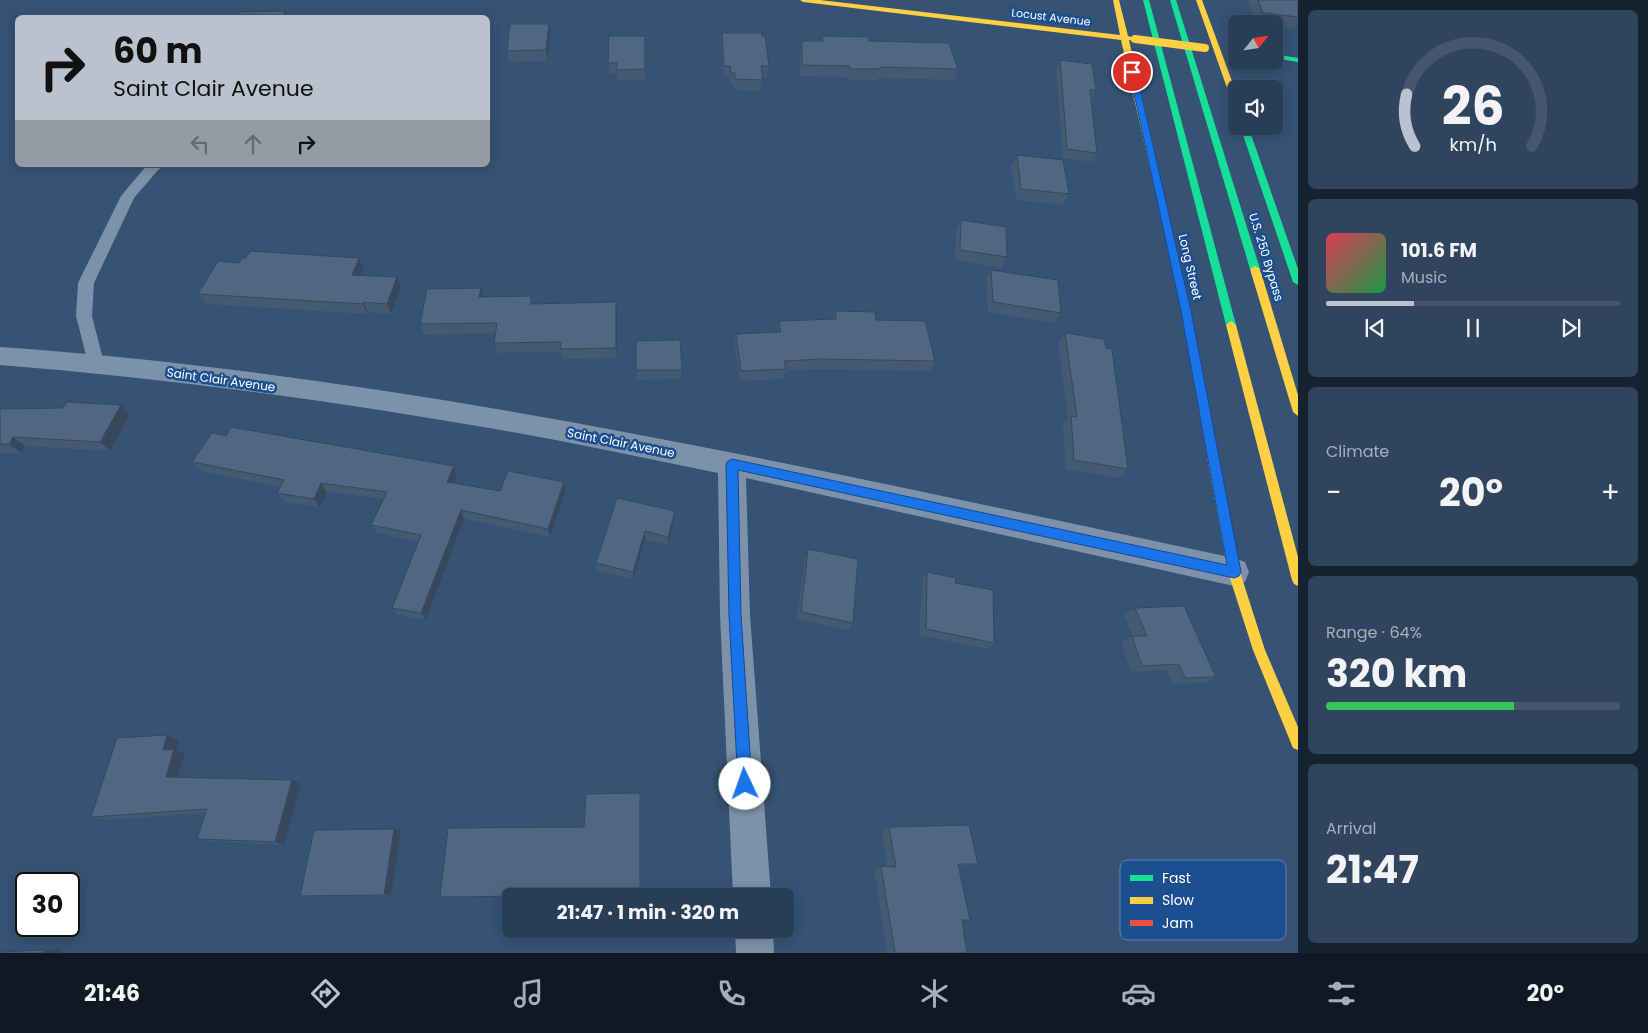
<!DOCTYPE html>
<html lang="en">
<head>
<meta charset="utf-8">
<style>
  :root { --surface:#283e57; --page:#30455d; --text:#f1f3f6; --muted:#a5aeba; --line:#44576d; --accent:#b9c2ce }
  body { margin:0; font-family:Poppins,sans-serif; background:var(--page); color:var(--text); height:100vh; display:flex; flex-direction:column; font-size:19px; white-space:nowrap }
  * { box-sizing:border-box; margin:0 }
  p { font-size:16px; color:var(--muted) }
  .icon { flex:none; width:28px; height:28px; fill:none; stroke:currentColor; stroke-width:2; stroke-linecap:round; stroke-linejoin:round }
  .map { position:relative; flex:1; overflow:hidden }
  .drawer { display:flex; flex-direction:column; gap:10px; padding:10px; background:#162230; width:350px }
  .drawer>* { flex:none }
  .top-card { position:absolute; left:15px; top:15px; width:475px; height:152px; border-radius:8px; box-shadow:0 2px 12px #0003,0 0 0 1px var(--line); background:#b9c2ce; color:#111; overflow:hidden }
  .needle { width:32px; rotate:60deg }
  .tools { position:absolute; left:1228px; top:15px; display:grid; gap:10px }
  .tools a { display:grid; place-items:center; width:55px; height:55px; border-radius:8px; background:var(--surface); box-shadow:0 2px 12px #0003,0 0 0 1px var(--line); font-size:25px }
  .speed { position:absolute; left:15px; top:872px; display:flex; gap:10px; font-size:25px; font-weight:700; text-align:center }
  .speed>* { display:grid; place-content:center; width:65px; height:65px; border-radius:50%; background:var(--surface); box-shadow:0 2px 12px #0003,0 0 0 1px var(--line); line-height:1 }
  .speed .limit { border:2px solid #111; border-radius:8px; background:#fff; color:#111 }
  .pin { position:absolute; display:grid; place-items:center; width:42px; height:42px; color:#fff; margin:-21px; border:2px solid #fff; border-radius:50%; box-shadow:0 1px 5px #0007 }
  .me { position:absolute; width:55px; margin:-28px; rotate:357deg; stroke-linejoin:round; filter:drop-shadow(0 0 4px #0008) }
  .turn { display:flex; align-items:center; gap:18px; height:105px; padding:0 15px; font-size:22px }
  .turn .icon { width:65px; height:65px; stroke-width:2.5 }
  .turn b { display:block; font-size:35px; line-height:42px }
  .lanes { display:flex; align-items:center; height:48px; padding:0 15px; background:#0003; justify-content:center; gap:25px; direction:ltr }
  .lanes .off { opacity:.35 }
  .big { font-size:38px; font-weight:700; line-height:1.1 }
  .drawer .tile { flex:1; display:flex; flex-direction:column; justify-content:center; gap:8px; min-width:0; padding:0 18px; border-radius:8px; background:var(--page) }
  .drawer .dial { align-items:center; gap:0 }
  .dial svg { height:130px; overflow:visible; fill:none; stroke:var(--line); stroke-width:7; stroke-linecap:round; text-anchor:middle }
  .dial text { fill:var(--text); stroke:none }
  .song { display:flex; align-items:center; gap:15px }
  .cover { width:60px; height:60px; border-radius:8px; background:linear-gradient(135deg,hsl(350 70% 55%),hsl(140 70% 35%)) }
  .played { height:5px; border-radius:2px; background:linear-gradient(90deg,var(--accent) 30%,var(--line) 30%) }
  .keys { display:flex; justify-content:space-around; direction:ltr }
  .heat { display:flex; justify-content:space-between; align-items:center; font-size:28px; direction:ltr }
  .charge { height:8px; border-radius:4px; background:linear-gradient(90deg,#34c759 64%,var(--line) 0) }
  .trip { position:absolute; left:502px; top:888px; width:292px; height:50px; border-radius:8px; background:var(--surface); box-shadow:0 2px 12px #0003,0 0 0 1px var(--line); font-weight:700; line-height:50px; text-align:center }
  .tabs { display:flex; height:80px; justify-content:space-around; align-items:center; background:#101923; color:var(--muted) }
  .tabs .icon { width:35px; height:35px }
  .tabs .active { color:var(--accent) }
  .tabs b { font-size:22px; color:var(--text) }
  main { display:flex; flex:1; min-height:0 }
  .map>svg:first-child { display:block }
</style>
</head>
<body>
<main>
<div class="map">
<svg width="1298" height="953" viewBox="0 0 1298 953">
  <rect width="100%" height="100%" fill="#365274"/>
  <g fill="none" stroke-linecap="round" stroke-linejoin="round">
    <polygon fill="#7d92a8" fill-rule="evenodd" points="147,165 165,165 158,170 134,198 94,283 92,316 104,363 102,368 96,369 90,368 88,363 76,316 78,283 121,196"/>
    <g fill="#7d92a8" fill-rule="evenodd">
      <path d="M0 347C417 376 826 472 1234 558L1245 562 1249 572 1245 582 1234 586 746 478 750 615 771 896H733L720 615 718 473C644 458 570 442 495 429 332 401 166 378 0 365Z"/>
      <polygon points="735,929 773,929 774,953 736,953"/>
    </g>
    <g fill="#16e098" fill-rule="evenodd">
      <polygon points="1143,0 1149,0 1236,325 1231,329 1226,325"/>
      <polygon points="1170,0 1176,0 1260,269 1258,271 1252,271 1250,269"/>
      <polygon points="1274,54 1298,58 1298,62 1274,58"/>
      <polygon points="1240,126 1248,126 1298,269 1298,285 1293,282"/>
    </g>
    <g fill="#ffcf43" fill-rule="evenodd">
      <polygon points="800,0 820,0 1120,35 1113,0 1119,0 1128,36 1139,39 1135,41 1129,40 1164,195 1160,198 1156,195 1121,40 803,2"/>
      <polygon points="1196,0 1202,0 1236,92 1236,104 1232,102"/>
      <polygon points="1255,266 1260,269 1298,395 1298,416 1293,412 1250,269"/>
      <polygon points="1231,321 1236,325 1298,557 1298,586 1294,584 1292,580 1226,325"/>
      <polygon points="1213,452 1217,454 1219,457 1240,572 1265,650 1298,727 1298,750 1293,748 1253,650 1228,572 1207,457 1209,454"/>
    </g>
    <polygon fill="#f24e42" fill-rule="evenodd" points="1160,192 1164,195 1191,311 1219,457 1217,460 1209,460 1207,457 1181,311 1156,195"/>
    <polyline stroke="#ffcf43" stroke-width="8" points="1135,39 1205,48"/>
  </g>
  <g fill="#455971">
    <polygon points="1247,0 1298,0 1298,22 1294,28 1274,26 1274,24 1256,24"/>
    <polygon points="549,24 550,35 548,61 509,62 507,51"/>
    <polygon points="722,33 762,36 769,66 767,77 762,77 761,91 734,90 734,84 730,84 729,77 724,77 721,44"/>
    <polygon points="645,36 645,80 617,80 617,73 609,73 608,63"/>
    <polygon points="822,36 869,41 958,69 954,80 878,78 877,80 848,80 847,77 800,76 800,52 802,41 821,41"/>
    <polygon points="1060,60 1096,90 1092,99 1091,99 1097,153 1092,162 1063,158 1056,69"/>
    <polygon points="1017,155 1069,194 1063,205 1016,200 1011,166"/>
    <polygon points="961,220 1007,257 1001,268 955,260 956,231"/>
    <polygon points="239,263 364,269 361,275 401,288 391,314 368,312 367,314 206,304 198,294"/>
    <polygon points="991,270 1061,313 1054,323 988,312 986,280"/>
    <polygon points="483,297 533,304 617,313 617,358 562,359 561,352 497,353 494,343 495,333 424,335 420,324"/>
    <polygon points="835,311 876,320 935,361 930,371 817,369 785,371 783,379 740,381 734,344 736,334 777,332 779,321 832,319"/>
    <polygon points="1065,333 1128,469 1119,478 1066,469 1063,425 1068,419 1058,343"/>
    <polygon points="636,341 682,370 681,379 637,380"/>
    <polygon points="121,405 130,415 110,451 25,446 21,453 0,453 0,409 63,408"/>
    <polygon points="226,436 454,466 457,475 454,483 500,491 564,482 566,491 550,537 464,519 426,620 397,615 392,608 419,542 377,533 371,525 384,499 327,492 320,507 284,502 277,493 280,487 201,471 192,462"/>
    <polygon points="617,498 674,519 668,545 645,540 633,579 597,571 596,563"/>
    <polygon points="808,549 853,623 848,630 797,619 805,557"/>
    <polygon points="927,572 994,643 987,649 919,635 922,580"/>
    <polygon points="1135,608 1216,677 1204,683 1173,684 1167,670 1131,672 1121,643 1132,636 1133,636 1124,615"/>
    <polygon points="167,735 179,740 176,750 185,754 178,777 292,780 301,784 284,845 208,841 197,839 206,813 105,820 91,817"/>
    <polygon points="640,793 640,890 536,891 536,896 445,898 440,897 584,827"/>
    <polygon points="889,827 978,864 967,866 958,866 962,920 967,953 887,953 874,868 881,866 887,866 881,830"/>
    <polygon points="401,831 391,896 309,897 300,896"/>
  </g>
  <g fill="#38485c">
    <polygon points="285,11 288,18 282,18"/>
    <polygon points="549,24 550,35 548,61 546,50"/>
    <polygon points="359,258 364,269 356,285 352,275"/>
    <polygon points="397,277 401,288 391,314 387,304"/>
    <polygon points="481,288 483,298 479,297"/>
    <polygon points="363,302 368,312 367,314 363,304"/>
    <polygon points="616,302 617,313 617,358 616,348"/>
    <polygon points="121,405 130,415 110,451 100,442"/>
    <polygon points="13,437 25,446 21,453 9,444"/>
    <polygon points="454,466 457,475 451,490 447,482"/>
    <polygon points="564,482 566,491 550,537 548,529"/>
    <polygon points="321,483 327,492 320,507 314,499"/>
    <polygon points="461,510 464,519 426,620 421,613"/>
    <polygon points="675,511 674,519 668,545 668,537"/>
    <polygon points="645,531 645,540 633,579 633,572"/>
    <polygon points="167,735 179,740 176,750 185,754 177,780 166,777 163,750"/>
    <polygon points="292,780 301,784 284,845 275,842"/>
    <polygon points="394,829 401,831 391,896 384,895"/>
    <polygon points="533,890 536,891 536,896 532,896"/>
    <polygon points="61,949 60,953 43,953 44,950"/>
  </g>
  <g fill="#506783" stroke="#38485c">
    <polygon points="1258,0 1298,0 1298,17 1263,13"/>
    <polygon points="285,11 282,18 236,18 239,12"/>
    <polygon points="402,16 402,18 320,18"/>
    <polygon points="510,24 549,24 546,50 507,51"/>
    <polygon points="722,33 762,33 762,36 765,36 769,66 761,66 763,80 735,79 735,73 731,73 730,66 724,66"/>
    <polygon points="609,36 645,36 645,69 617,70 617,63 608,63"/>
    <polygon points="822,36 868,37 869,41 949,43 958,69 880,67 880,69 850,69 850,66 802,65 802,41 823,41"/>
    <polygon points="1060,60 1092,64 1096,90 1090,90 1097,153 1067,149"/>
    <polygon points="1017,155 1063,160 1069,194 1021,189"/>
    <polygon points="961,220 1006,227 1007,257 960,250"/>
    <polygon points="250,251 359,258 352,275 397,277 387,304 363,302 363,304 198,294 218,261 239,263 242,258 246,258"/>
    <polygon points="991,270 1058,280 1061,313 993,302"/>
    <polygon points="481,288 479,297 531,296 531,304 616,302 616,348 560,349 561,342 494,343 497,323 420,324 427,289"/>
    <polygon points="835,311 875,312 876,320 925,321 935,361 820,359 784,361 786,369 741,371 736,334 781,332 779,321 836,319"/>
    <polygon points="1065,333 1104,339 1106,348 1112,349 1128,469 1074,460 1071,416 1077,417"/>
    <polygon points="680,340 682,370 636,370 636,341"/>
    <polygon points="67,402 121,405 100,442 13,437 9,444 0,444 0,409 63,408"/>
    <polygon points="231,427 454,466 447,482 500,491 508,471 564,482 548,529 461,510 421,613 392,608 421,535 371,525 387,492 321,483 314,499 277,493 284,480 192,462 212,433 226,436"/>
    <polygon points="617,498 675,511 668,537 645,531 633,572 596,563"/>
    <polygon points="808,549 858,559 853,623 801,612"/>
    <polygon points="927,572 956,578 955,583 993,590 994,643 926,629"/>
    <polygon points="1184,606 1216,677 1185,678 1179,664 1142,666 1132,636 1147,636 1135,608"/>
    <polygon points="167,735 163,750 174,749 166,777 292,780 275,842 197,839 207,809 91,817 117,738"/>
    <polygon points="640,793 640,889 533,890 532,896 440,897 448,828 584,827 586,794"/>
    <polygon points="969,825 978,864 958,864 970,920 962,920 967,953 895,953 881,866 896,867 889,827"/>
    <polygon points="394,829 384,895 300,896 314,830"/>
    <polygon points="44,950 43,953 0,953 0,952"/>
  </g>
  <polygon fill="#1a73e8" stroke="#114b97" points="1129,70 1136,72 1191,311 1241,572 1239,576 1234,578 738,470 741,615 752,784 750,789 745,791 740,789 738,784 729,615 726,464 728,461 732,459 1227,565 1181,311"/>
  <g text-anchor="middle" stroke-width="5" stroke-linejoin="round" paint-order="stroke">
    <g font-size="11" fill="#fff" stroke="#1b4f8f">
      <text transform="translate(1051 17) rotate(7)" y="4">Locust Avenue</text>
    </g>
    <g font-size="12" fill="#fff" stroke="#1b4f8f">
      <text transform="translate(1266 257) rotate(73)" y="4">U.S. 250 Bypass</text>
      <text transform="translate(1190 267) rotate(77)" y="4">Long Street</text>
      <text transform="translate(221 380) rotate(8)" y="4">Saint Clair Avenue</text>
      <text transform="translate(621 443) rotate(11)" y="4">Saint Clair Avenue</text>
    </g>
  </g>
  <rect x="1120" y="860" width="166" height="80" rx="8" fill="#1b4f8f" stroke="#5f84b1" stroke-width="1"/>
  <rect x="1130" y="875" width="23" height="6" fill="#16e098"/>
  <rect x="1130" y="897" width="23" height="7" fill="#ffcf43"/>
  <rect x="1130" y="920" width="23" height="6" fill="#f24e42"/>
  <g font-size="14" fill="#fff">
    <text x="1162" y="883">Fast</text>
    <text x="1162" y="905">Slow</text>
    <text x="1162" y="928">Jam</text>
  </g>
</svg>
<div class="tools">
<a><svg class="needle" viewBox="-14 -14 28 28"><path d="M0-13l5 13h-10z" fill="#e53935"/><path d="M0 13l5-13h-10z" fill="#a5aeba"/></svg></a>
<a><svg class="icon" aria-label="sound" viewBox="0 0 24 24"><path d="M4 9h4l5-4v14l-5-4H4zM17 9q2 3 0 6"/></svg></a>
</div>
<div class="speed"><div class="limit">30</div></div>
<div class="pin" style="left:1132px;top:72px;background:#d93025"><svg class="icon" aria-label="arrive" viewBox="0 0 24 24"><path d="M6 21V4h12l-3 4 3 4H6"/></svg></div>
<svg class="me" style="left:745px;top:784px" viewBox="-20 -20 40 40"><circle r="19" fill="#fff"/><path d="M0-13L10 11 0 6-10 11z" fill="#1a73e8"/></svg>
<div class="trip">21:47 · 1 min · 320 m</div>
<div class="top-card">
<div class="turn"><svg class="icon" aria-label="right" viewBox="0 0 24 24"><path d="M7 20v-9h11M14 6l5 5-5 5"/></svg><div><b>60 m</b>Saint Clair Avenue</div></div>
<div class="lanes"><svg class="icon off" aria-label="left" viewBox="0 0 24 24"><path d="M17 20v-9H6M10 6l-5 5 5 5"/></svg><svg class="icon off" aria-label="ahead" viewBox="0 0 24 24"><path d="M12 20V5M6 11l6-6 6 6"/></svg><svg class="icon" aria-label="right" viewBox="0 0 24 24"><path d="M7 20v-9h11M14 6l5 5-5 5"/></svg></div>
</div>
</div>
<section class="drawer">
<div class="tile dial"><svg viewBox="0 0 100 80">
<path d="M14 69A42 42 0 1 1 86 69"/>
<path d="M14 69A42 42 0 0 1 9 37" stroke="#b9c2ce"/>
<text x="50" y="56" font-size="32" font-weight="700">26</text>
<text x="50" y="72" font-size="11">km/h</text>
</svg></div>
<div class="tile">
<div class="song"><i class="cover"></i><div><b>101.6 FM</b><p>Music</p></div></div>
<div class="played"></div>
<div class="keys"><svg class="icon" aria-label="previous" viewBox="0 0 24 24"><path d="M18 5L8 12l10 7zM5 5v14"/></svg><svg class="icon" aria-label="pause" viewBox="0 0 24 24"><path d="M8 5v14M16 5v14"/></svg><svg class="icon" aria-label="next" viewBox="0 0 24 24"><path d="M6 5l10 7-10 7zM19 5v14"/></svg></div>
</div>
<div class="tile"><p>Climate</p>
<div class="heat"><a>−</a><b class="big">20°</b><a>+</a></div>
</div>
<div class="tile"><p>Range · 64%</p><b class="big">320 km</b><div class="charge"></div></div>
<div class="tile"><p>Arrival</p><b class="big">21:47</b></div>
</section>
</main>
<nav class="tabs">
<b>21:46</b>
<svg class="icon active" aria-label="directions" viewBox="0 0 24 24"><path d="M12 3l9 9-9 9-9-9zM9 14v-3h6M13 9l2 2-2 2"/></svg>
<svg class="icon" aria-label="music" viewBox="0 0 24 24"><path d="M9 18V5l10-2v13"/><circle cx="6" cy="18" r="3"/><circle cx="16" cy="16" r="3"/></svg>
<svg class="icon" aria-label="phone" viewBox="0 0 24 24"><path d="M5 4h4l2 5-3 2q2 4 5 5l2-3 5 2v4C11 20 4 13 5 4z"/></svg>
<svg class="icon" aria-label="climate" viewBox="0 0 24 24"><path d="M12 3v18M4 7l16 10M4 17L20 7"/></svg>
<svg class="icon" aria-label="car" viewBox="0 0 24 24"><path d="M5 17H2v-5l4-1 3-4h7l3 4 3 1v5h-3M9 17h6M6 11h13"/><circle cx="7" cy="17" r="2"/><circle cx="17" cy="17" r="2"/></svg>
<svg class="icon" aria-label="filters" viewBox="0 0 24 24"><path d="M4 7h16M4 17h16"/><circle cx="9" cy="7" r="2"/><circle cx="15" cy="17" r="2"/></svg>
<b>20°</b>
</nav>
</body>
</html>
